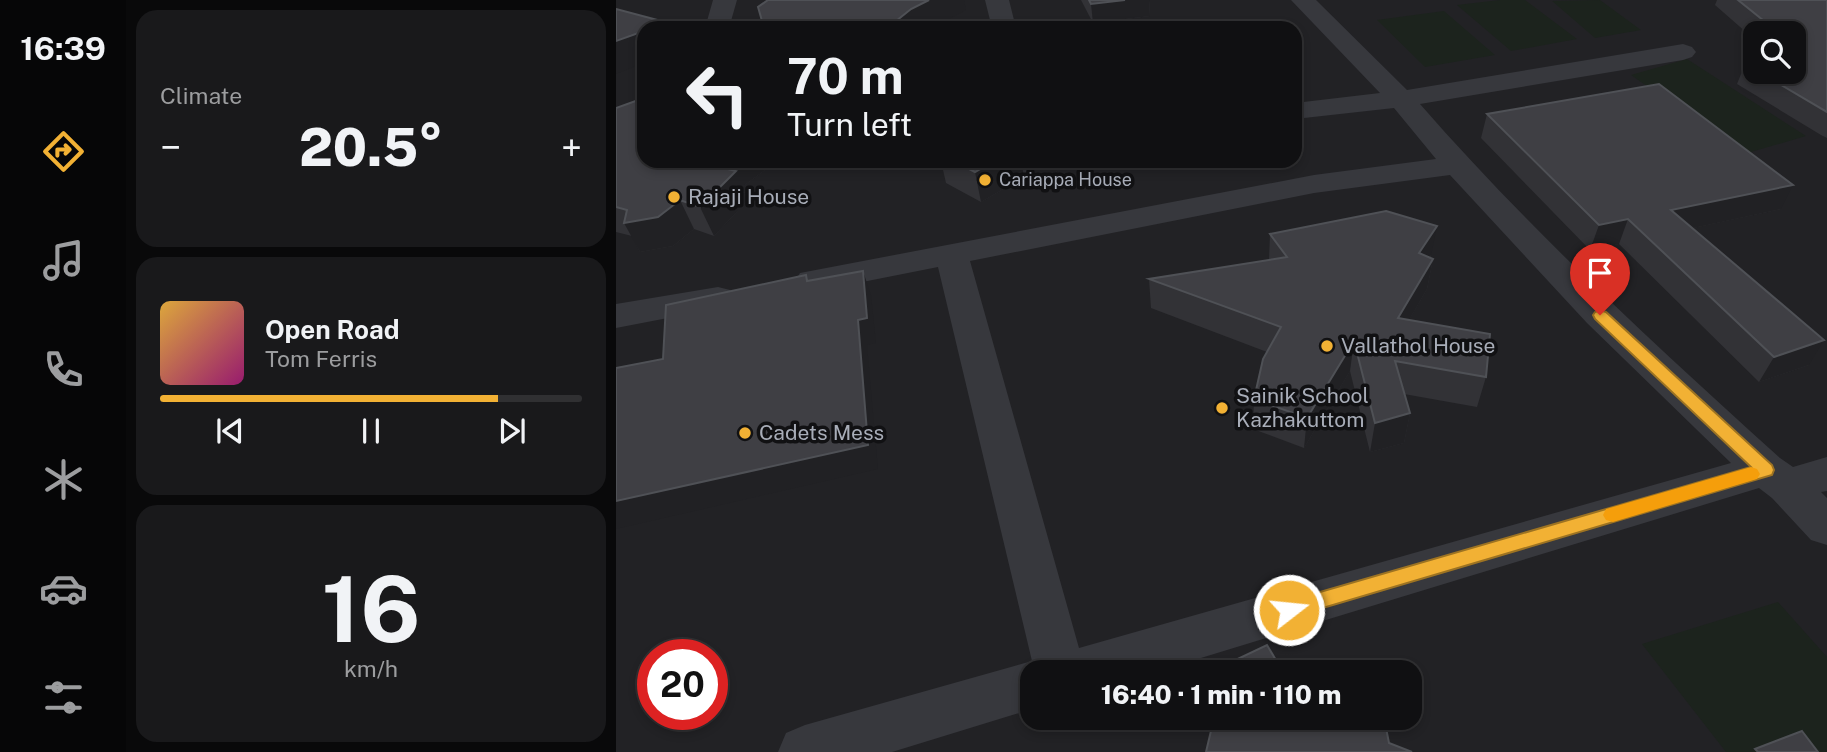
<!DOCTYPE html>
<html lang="en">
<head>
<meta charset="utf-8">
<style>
  :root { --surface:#101012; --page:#19191b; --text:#f1f3f6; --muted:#9c9d9f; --line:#303032; --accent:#f2b134 }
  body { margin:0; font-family:"Public Sans",sans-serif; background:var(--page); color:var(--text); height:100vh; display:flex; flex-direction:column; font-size:26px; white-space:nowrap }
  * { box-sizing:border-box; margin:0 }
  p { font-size:23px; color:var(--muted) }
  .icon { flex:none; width:38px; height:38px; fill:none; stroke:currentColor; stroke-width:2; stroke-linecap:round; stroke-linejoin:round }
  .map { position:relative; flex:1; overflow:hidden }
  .side { display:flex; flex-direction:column; gap:10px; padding:10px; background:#09090a; width:490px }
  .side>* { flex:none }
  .top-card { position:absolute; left:21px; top:21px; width:665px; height:147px; border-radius:21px; box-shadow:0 4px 10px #0003,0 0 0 2px var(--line); background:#101012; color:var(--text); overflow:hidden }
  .tools { position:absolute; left:1127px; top:21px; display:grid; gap:14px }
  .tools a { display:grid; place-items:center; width:63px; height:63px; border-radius:14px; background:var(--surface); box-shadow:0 4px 10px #0003,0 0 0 2px var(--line); font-size:35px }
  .speed { position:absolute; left:21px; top:639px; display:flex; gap:14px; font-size:35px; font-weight:700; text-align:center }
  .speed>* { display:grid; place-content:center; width:91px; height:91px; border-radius:50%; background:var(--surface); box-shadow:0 4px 10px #0003,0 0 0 2px var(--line); line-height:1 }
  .speed .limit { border:10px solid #d22; background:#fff; color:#111 }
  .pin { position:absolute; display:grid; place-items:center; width:60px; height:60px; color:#fff; margin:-72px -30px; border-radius:50% 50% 50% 0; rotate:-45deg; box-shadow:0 0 7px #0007 }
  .pin .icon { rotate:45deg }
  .me { position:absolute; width:77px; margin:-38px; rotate:74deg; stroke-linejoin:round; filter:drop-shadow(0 0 5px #0008) }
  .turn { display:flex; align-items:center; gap:24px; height:147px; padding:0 35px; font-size:32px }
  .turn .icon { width:91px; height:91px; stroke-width:2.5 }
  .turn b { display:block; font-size:49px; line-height:60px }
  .big { font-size:52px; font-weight:800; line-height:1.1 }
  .side .tile { flex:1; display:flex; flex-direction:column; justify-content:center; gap:10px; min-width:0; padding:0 24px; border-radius:21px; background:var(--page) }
  .side .dial { align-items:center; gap:0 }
  .dial b { font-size:91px; line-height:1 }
  .song { display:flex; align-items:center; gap:21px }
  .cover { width:84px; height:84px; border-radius:10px; background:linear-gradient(135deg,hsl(40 70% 55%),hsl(320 70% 35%)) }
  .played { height:7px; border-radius:4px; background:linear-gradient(90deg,var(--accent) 80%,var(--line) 80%) }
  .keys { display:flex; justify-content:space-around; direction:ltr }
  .heat { display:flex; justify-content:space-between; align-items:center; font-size:38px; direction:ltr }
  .trip { position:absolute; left:404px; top:660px; width:402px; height:70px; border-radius:21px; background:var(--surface); box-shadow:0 4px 10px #0003,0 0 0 2px var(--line); font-weight:800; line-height:70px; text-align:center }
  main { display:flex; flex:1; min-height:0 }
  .dock { display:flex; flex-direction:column; width:126px; justify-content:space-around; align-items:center; background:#060607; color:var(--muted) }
  .dock .icon { width:49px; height:49px }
  .dock .current { color:var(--accent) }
  .dock b { font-size:32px; color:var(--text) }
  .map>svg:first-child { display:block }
</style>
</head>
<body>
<main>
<nav class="dock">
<b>16:39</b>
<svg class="icon current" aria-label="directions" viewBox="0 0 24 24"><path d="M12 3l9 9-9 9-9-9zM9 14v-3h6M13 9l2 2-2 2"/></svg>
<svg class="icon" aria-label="music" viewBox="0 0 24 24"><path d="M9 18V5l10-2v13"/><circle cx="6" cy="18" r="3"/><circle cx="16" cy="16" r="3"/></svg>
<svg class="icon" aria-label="phone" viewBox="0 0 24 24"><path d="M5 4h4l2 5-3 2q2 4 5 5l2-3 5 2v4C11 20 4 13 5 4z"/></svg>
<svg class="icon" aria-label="climate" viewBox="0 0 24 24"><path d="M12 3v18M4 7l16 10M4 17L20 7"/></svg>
<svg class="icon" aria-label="car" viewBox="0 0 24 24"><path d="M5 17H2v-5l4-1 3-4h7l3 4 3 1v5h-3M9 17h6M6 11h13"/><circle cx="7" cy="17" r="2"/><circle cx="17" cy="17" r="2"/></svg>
<svg class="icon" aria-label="filters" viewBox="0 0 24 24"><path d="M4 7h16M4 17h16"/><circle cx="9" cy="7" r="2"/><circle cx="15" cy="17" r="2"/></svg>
</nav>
<section class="side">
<div class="tile"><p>Climate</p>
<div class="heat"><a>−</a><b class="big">20.5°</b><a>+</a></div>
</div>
<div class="tile">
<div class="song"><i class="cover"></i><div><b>Open Road</b><p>Tom Ferris</p></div></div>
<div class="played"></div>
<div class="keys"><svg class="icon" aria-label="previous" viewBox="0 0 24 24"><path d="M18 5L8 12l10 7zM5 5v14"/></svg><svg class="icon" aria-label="pause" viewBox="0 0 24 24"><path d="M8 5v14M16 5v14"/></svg><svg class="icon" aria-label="next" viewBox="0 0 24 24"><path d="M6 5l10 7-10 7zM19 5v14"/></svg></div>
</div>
<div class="tile dial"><b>16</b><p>km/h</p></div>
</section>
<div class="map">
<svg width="1211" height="752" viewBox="0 0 1211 752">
  <rect width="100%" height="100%" fill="#161618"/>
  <path fill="#222225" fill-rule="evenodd" d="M0 0H1211V752H0ZM28 28H679V161H28ZM1139 33H1178V72H1139ZM37 654H96V714H37ZM416 672H794V718H416Z"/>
  <g fill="#1c231d">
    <polygon points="884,0 909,0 961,39 895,51 841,5"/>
    <polygon points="984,0 1025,30 979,38 936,1"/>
    <polygon points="828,11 879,55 809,67 761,20"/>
    <polygon points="1071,59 1190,136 1128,154 1015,75"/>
    <polygon points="1162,602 1211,657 1211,752 1110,752 1026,644"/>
  </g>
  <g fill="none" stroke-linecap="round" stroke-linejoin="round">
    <g fill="#37383d" fill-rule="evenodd">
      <polygon points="97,0 121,0 113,28 89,28"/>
      <polygon points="369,0 393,0 400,28 376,28"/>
      <path d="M675 0H700L791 90 1067 44 1076 47 1080 52 1076 57 1067 60 804 104C915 231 1039 345 1164 458L1177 467 1211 457V491L1205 492 1211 498V545L1195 540 1156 498 1143 488 539 672H416V709L276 752H162L170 733 189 725 416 661 322 267 196 292 184 289 179 281 184 273 698 175 820 159 778 108 679 119V103L764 93ZM834 175 971 323 1115 463 463 648 354 261 698 193Z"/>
      <polygon points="102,287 114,290 120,298 114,306 0,328 0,304"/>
    </g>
  </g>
  <g fill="#323236">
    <polygon points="465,0 533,0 534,16 477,23"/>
    <polygon points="1101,0 1211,0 1211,138 1205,135 1121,84 1129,64 1139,62 1139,72 1178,72 1178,33 1139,33 1139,40 1099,5"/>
    <polygon points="0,108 28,161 161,161 126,187 132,200 98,236 78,229 57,246 24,252 16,236 0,232"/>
    <polygon points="871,114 1165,209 1077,228 1193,365 1143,382 1003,244 974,250 865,138"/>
    <polygon points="325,161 458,161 421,183 408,177 365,202 330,183"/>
    <polygon points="654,234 815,255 814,258 817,259 811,289 793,320 870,377 861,407 788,394 794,413 788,443 754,452 734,371 688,448 637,429 638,399 651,352 535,308 533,279 653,260"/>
  </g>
  <g fill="#212124">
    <polygon points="313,0 348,0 350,10 316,28 243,28 295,9"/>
    <polygon points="509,0 533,0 534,16 477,23 475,4"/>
    <polygon points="49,22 52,28 35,28"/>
    <polygon points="28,31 28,63 0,74 0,41"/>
    <polygon points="110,161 161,161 126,187 132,200 98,236 84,207 103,167"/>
    <polygon points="378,161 405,161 408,177 365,202 359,172"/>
    <polygon points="417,161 458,161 421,183"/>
    <polygon points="1177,185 1165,209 1045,235 1055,210"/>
    <polygon points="64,200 78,229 57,246 24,252 8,223"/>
    <polygon points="1012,219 1003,244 974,250 983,225"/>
    <polygon points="821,226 815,255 797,283 803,253"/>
    <polygon points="817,259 811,289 777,348 782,318"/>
    <polygon points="247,271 255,295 260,343 251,345 262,469 0,529 0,501 242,320"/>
    <polygon points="1208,340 1193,365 1143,382 1158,357"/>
    <polygon points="738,341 734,371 688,448 691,418"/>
    <polygon points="794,413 788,443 754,452 759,423"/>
  </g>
  <g fill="#3f3f44" stroke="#4f5156" stroke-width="2">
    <polygon points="152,0 313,0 295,9 280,21 243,28 148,28 142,7"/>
    <polygon points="473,0 509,0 475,4"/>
    <polygon points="1122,0 1211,0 1211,112 1143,72 1178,72 1178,54 1186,53 1178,46 1178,33 1163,33"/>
    <polygon points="0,9 49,22 35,28 28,28 28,31 0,41"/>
    <polygon points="1139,62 1139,70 1129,64"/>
    <polygon points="1043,84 1177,185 1055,210 1208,340 1158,357 1012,219 983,225 871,114"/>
    <polygon points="28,98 28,161 110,161 103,167 120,171 84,207 64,200 42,217 8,223 11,210 0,207 0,108"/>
    <polygon points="338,161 378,161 359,172"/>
    <polygon points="770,211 821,226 803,253 817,259 782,318 874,334 870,377 779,361 794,413 759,423 738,341 691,418 638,399 647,359 665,327 533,279 671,257 654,234"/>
    <polygon points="247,271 251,318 242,320 252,445 0,501 0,368 47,359 50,305 190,275 191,281"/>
    <polygon points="651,645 667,672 608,672 609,665"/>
    <polygon points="598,718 768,718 773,743 796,752 590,752"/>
    <polygon points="1186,731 1202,752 1142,752 1139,749"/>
  </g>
  <polygon fill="#f2b134" stroke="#9d7322" stroke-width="2" points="984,310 990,312 1156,465 1158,470 1156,475 673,618 666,616 663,610 666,603 673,601 1135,467 979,319 977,315 979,312"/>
  <polygon fill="#f59e0b" points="1135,467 1141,469 1144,474 1141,479 997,522 990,520 987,515 990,509 997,507"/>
  <g fill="#f2b134" stroke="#111113" stroke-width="2.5">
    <circle cx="369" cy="180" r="7"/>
    <circle cx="58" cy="197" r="7"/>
    <circle cx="711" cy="346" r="7"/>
    <circle cx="606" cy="408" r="7"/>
    <circle cx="129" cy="433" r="7"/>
  </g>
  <g text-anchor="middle" stroke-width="7" stroke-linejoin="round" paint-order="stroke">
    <g font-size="18" fill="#a8adb8" stroke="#111113" text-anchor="start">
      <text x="383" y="186">Cariappa House</text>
    </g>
    <g font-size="21" fill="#a8adb8" stroke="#111113" text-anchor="start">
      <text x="72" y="204">Rajaji House</text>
      <text x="725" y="353">Vallathol House</text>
      <text x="620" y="403">Sainik School<tspan x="620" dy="24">Kazhakuttom</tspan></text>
      <text x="143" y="440">Cadets Mess</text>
    </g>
  </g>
</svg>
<div class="tools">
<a><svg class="icon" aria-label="search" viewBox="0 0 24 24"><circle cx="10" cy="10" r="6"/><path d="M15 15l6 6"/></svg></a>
</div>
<div class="speed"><div class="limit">20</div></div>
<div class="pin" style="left:984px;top:315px;background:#d93025"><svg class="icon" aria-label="arrive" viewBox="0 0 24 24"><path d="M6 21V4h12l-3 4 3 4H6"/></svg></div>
<svg class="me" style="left:673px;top:610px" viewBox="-20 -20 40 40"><circle r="17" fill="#f2b134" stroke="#fff" stroke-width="3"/><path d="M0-11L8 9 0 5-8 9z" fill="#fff"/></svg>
<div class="trip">16:40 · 1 min · 110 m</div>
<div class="top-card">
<div class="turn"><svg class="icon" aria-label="left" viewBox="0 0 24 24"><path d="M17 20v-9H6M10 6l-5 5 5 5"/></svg><div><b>70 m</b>Turn left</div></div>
</div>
</div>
</main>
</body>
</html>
